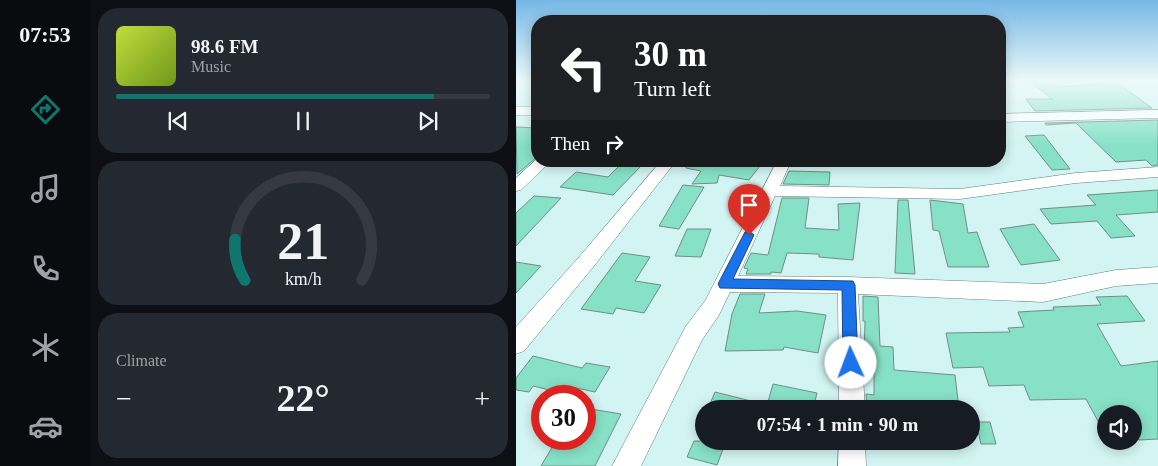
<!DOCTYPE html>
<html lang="en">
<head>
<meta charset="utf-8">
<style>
  :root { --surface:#171b24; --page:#242831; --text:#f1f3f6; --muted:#9ea1a6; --line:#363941; --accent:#0f766e }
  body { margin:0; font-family:"Times New Roman",serif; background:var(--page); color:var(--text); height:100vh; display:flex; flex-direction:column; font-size:19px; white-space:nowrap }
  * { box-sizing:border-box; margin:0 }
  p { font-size:16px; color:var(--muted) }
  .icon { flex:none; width:28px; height:28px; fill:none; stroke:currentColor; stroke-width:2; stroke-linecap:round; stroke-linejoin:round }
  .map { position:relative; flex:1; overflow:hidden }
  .panel { display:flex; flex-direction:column; gap:8px; padding:8px; background:#0d0f14; width:426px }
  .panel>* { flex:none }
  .top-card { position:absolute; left:15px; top:15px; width:475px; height:152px; border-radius:20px; box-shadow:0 2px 12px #0003; background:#202124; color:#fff; overflow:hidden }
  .fabs { position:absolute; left:581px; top:405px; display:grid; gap:10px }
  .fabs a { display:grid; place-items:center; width:45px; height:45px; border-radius:50%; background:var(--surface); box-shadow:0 2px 12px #0003; font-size:25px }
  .speed { position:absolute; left:15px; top:385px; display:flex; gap:10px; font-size:25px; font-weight:700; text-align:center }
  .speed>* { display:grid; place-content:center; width:65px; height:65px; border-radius:50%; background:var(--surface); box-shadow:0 2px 12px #0003; line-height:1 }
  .speed .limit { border:8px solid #d22; background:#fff; color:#111 }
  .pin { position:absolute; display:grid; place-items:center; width:42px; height:42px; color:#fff; margin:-51px -21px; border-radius:50% 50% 50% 0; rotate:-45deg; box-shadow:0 0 5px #0007 }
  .pin .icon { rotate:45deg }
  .me { position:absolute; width:55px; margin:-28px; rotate:358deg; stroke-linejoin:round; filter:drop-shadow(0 0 4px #0008) }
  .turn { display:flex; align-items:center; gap:18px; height:105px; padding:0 20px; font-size:22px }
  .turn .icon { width:65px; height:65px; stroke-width:2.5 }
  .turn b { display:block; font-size:35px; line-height:42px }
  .then { display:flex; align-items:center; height:48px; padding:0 20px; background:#0003; gap:10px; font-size:19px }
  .big { font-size:38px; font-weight:600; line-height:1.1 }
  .panel .widget { flex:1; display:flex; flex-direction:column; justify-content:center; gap:8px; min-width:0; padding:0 18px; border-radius:20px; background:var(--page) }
  .panel .dial { align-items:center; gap:0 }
  .dial svg { height:130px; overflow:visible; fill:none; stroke:var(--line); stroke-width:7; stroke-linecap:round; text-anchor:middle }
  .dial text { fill:var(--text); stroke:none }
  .song { display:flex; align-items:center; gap:15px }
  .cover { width:60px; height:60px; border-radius:8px; background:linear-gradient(135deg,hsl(70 70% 55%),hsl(80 70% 35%)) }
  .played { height:5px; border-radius:2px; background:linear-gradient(90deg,var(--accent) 85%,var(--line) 85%) }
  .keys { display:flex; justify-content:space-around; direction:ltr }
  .heat { display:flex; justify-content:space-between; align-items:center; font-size:28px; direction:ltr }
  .trip { position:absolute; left:179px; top:400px; width:285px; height:50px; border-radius:25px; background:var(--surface); box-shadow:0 2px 12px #0003; font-weight:600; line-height:50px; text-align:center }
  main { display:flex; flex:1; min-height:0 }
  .tabs { display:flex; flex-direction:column; width:90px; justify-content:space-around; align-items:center; background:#090b0e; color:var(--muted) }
  .tabs .icon { width:35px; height:35px }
  .tabs .current { color:var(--accent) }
  .tabs b { font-size:22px; color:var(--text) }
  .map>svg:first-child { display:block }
</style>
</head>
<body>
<main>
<nav class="tabs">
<b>07:53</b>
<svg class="icon current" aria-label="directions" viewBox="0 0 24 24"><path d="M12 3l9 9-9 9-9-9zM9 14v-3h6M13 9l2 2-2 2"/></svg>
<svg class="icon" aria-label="music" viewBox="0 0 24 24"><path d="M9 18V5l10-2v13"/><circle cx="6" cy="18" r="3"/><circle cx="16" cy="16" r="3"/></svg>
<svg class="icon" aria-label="phone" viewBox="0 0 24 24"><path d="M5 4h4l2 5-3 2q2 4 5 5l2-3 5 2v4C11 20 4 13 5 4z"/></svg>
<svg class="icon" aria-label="climate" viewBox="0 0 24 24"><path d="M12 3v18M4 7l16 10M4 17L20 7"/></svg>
<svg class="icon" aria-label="car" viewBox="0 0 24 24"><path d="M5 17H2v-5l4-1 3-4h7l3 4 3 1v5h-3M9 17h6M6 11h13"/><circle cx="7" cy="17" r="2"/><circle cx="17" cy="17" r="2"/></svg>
</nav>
<section class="panel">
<div class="widget">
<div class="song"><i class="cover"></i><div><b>98.6 FM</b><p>Music</p></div></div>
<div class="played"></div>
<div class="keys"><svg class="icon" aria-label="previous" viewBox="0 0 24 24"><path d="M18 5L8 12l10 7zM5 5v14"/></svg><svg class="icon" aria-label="pause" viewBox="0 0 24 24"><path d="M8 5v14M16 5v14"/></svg><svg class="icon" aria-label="next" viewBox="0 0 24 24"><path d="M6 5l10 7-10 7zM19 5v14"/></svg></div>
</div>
<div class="widget dial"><svg viewBox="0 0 100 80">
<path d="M14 69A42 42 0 1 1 86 69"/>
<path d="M14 69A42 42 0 0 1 8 44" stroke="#0f766e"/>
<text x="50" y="56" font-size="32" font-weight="700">21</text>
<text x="50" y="72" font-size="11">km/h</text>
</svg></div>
<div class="widget"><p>Climate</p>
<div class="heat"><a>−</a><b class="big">22°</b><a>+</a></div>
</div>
</section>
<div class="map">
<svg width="642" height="466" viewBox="0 0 642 466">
  <rect width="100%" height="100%" fill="#d2f4f2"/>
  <g fill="#87e1c6" stroke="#728e85">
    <polygon points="514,81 535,81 543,87 600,82 636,108 519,111 510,99 536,99"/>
    <polygon points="642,120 642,165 636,166 630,160 600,162 560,123 530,125 529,123"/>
    <polygon points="0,127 21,128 21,157 1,174"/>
    <polygon points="528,135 554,169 536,170 509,136"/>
    <polygon points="171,161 220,161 244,166 233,180 203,175 201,183 176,184 185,171 170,168"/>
    <polygon points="107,162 126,165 97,195 44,187 60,172 92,177"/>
    <polygon points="273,171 314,172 313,185 267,184"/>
    <polygon points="167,185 188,187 163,229 143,226"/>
    <polygon points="642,190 642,212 600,215 619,236 595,238 581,221 535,224 524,209 580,205 571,195"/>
    <polygon points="18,196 45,198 0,246 0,213"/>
    <polygon points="266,198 293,198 289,228 323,230 322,204 344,203 337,260 303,257 303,254 271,253 265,273 255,272 255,274 230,274 232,269 228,268 235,253 252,255"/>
    <polygon points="382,200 392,200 399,274 379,273"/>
    <polygon points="414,200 447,204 452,233 461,232 473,267 432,267 423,231 417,230"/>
    <polygon points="518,224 544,260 505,265 484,229"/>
    <polygon points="171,229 195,229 185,257 159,256"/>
    <polygon points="106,253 134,257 119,281 145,285 128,313 100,308 97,314 65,309"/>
    <polygon points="0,262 25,266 0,293"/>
    <polygon points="224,294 249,294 243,313 281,311 310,315 302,353 268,347 267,350 209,351 216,314"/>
    <polygon points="347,296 362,297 364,346 377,347 378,370 439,375 443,409 417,406 417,409 351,409 350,394 358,395 358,363 348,362 349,321 347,321"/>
    <polygon points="611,296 629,321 581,324 605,366 642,361 642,439 623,440 618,431 618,414 590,414 590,436 570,399 514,400 508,385 473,386 467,367 437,368 430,333 494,332 492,328 508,327 502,312 538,310 537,307 585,305 580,297"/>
    <polygon points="17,356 66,368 70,363 94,367 79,392 47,385 42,392 17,386 13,392 0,390 0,378"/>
    <polygon points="257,384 301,393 297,409 250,409"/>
    <polygon points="199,392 243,403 243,409 192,409"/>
    <polygon points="69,408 105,414 79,466 25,466 41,439 69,439"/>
    <polygon points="460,422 474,422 480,444 465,444"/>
    <polygon points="178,441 210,441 201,465 171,457"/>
  </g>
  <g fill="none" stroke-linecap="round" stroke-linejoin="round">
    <defs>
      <g id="street">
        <rect x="0" y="107" width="21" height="8"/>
        <polygon points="642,110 642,118 484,122 484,114"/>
        <polygon points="21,159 21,161 35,161 5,190 0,191 0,178"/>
        <polygon points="145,161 160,161 78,266 8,351 0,354 0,327 64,256"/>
        <polygon points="261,161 275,161 264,186 444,189 560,173 642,167 642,177 560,183 444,199 259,196 222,276 332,277 527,284 600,270 642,267 642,283 600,286 527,302 342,294 349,409 323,409 322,293 214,292 203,315 186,340 125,466 96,466 170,326 189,301"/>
        <polygon points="323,441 349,441 350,466 322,466"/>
      </g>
    </defs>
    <use href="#street" stroke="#5f7d7b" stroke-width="1"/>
    <use href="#street" fill="#fff" fill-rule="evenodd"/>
  </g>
  <linearGradient id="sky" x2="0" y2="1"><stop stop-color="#76b7e6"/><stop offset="0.55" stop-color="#ebfaf9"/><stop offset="1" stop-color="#ebfaf9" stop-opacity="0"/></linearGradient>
  <rect width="642" height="146" fill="url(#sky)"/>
  <polygon fill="#1a73e8" stroke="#114b97" points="233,231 238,235 217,279 337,281 339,285 342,363 340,368 335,371 330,368 327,363 326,290 204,288 202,284 204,280 229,232"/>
</svg>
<div class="fabs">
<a><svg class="icon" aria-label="sound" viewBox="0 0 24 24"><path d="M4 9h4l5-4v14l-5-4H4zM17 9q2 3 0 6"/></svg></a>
</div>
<div class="speed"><div class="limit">30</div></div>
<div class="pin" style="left:233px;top:235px;background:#d93025"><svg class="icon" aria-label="arrive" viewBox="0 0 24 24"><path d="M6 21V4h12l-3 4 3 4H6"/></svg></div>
<svg class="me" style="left:335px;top:363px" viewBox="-20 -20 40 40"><circle r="19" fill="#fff"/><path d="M0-13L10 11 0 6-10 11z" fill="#1a73e8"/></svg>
<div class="trip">07:54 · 1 min · 90 m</div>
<div class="top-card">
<div class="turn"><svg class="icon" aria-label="left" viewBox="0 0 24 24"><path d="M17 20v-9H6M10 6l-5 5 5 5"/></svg><div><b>30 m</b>Turn left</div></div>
<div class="then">Then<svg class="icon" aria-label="right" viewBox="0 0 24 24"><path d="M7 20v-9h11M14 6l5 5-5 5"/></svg></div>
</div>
</div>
</main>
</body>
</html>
